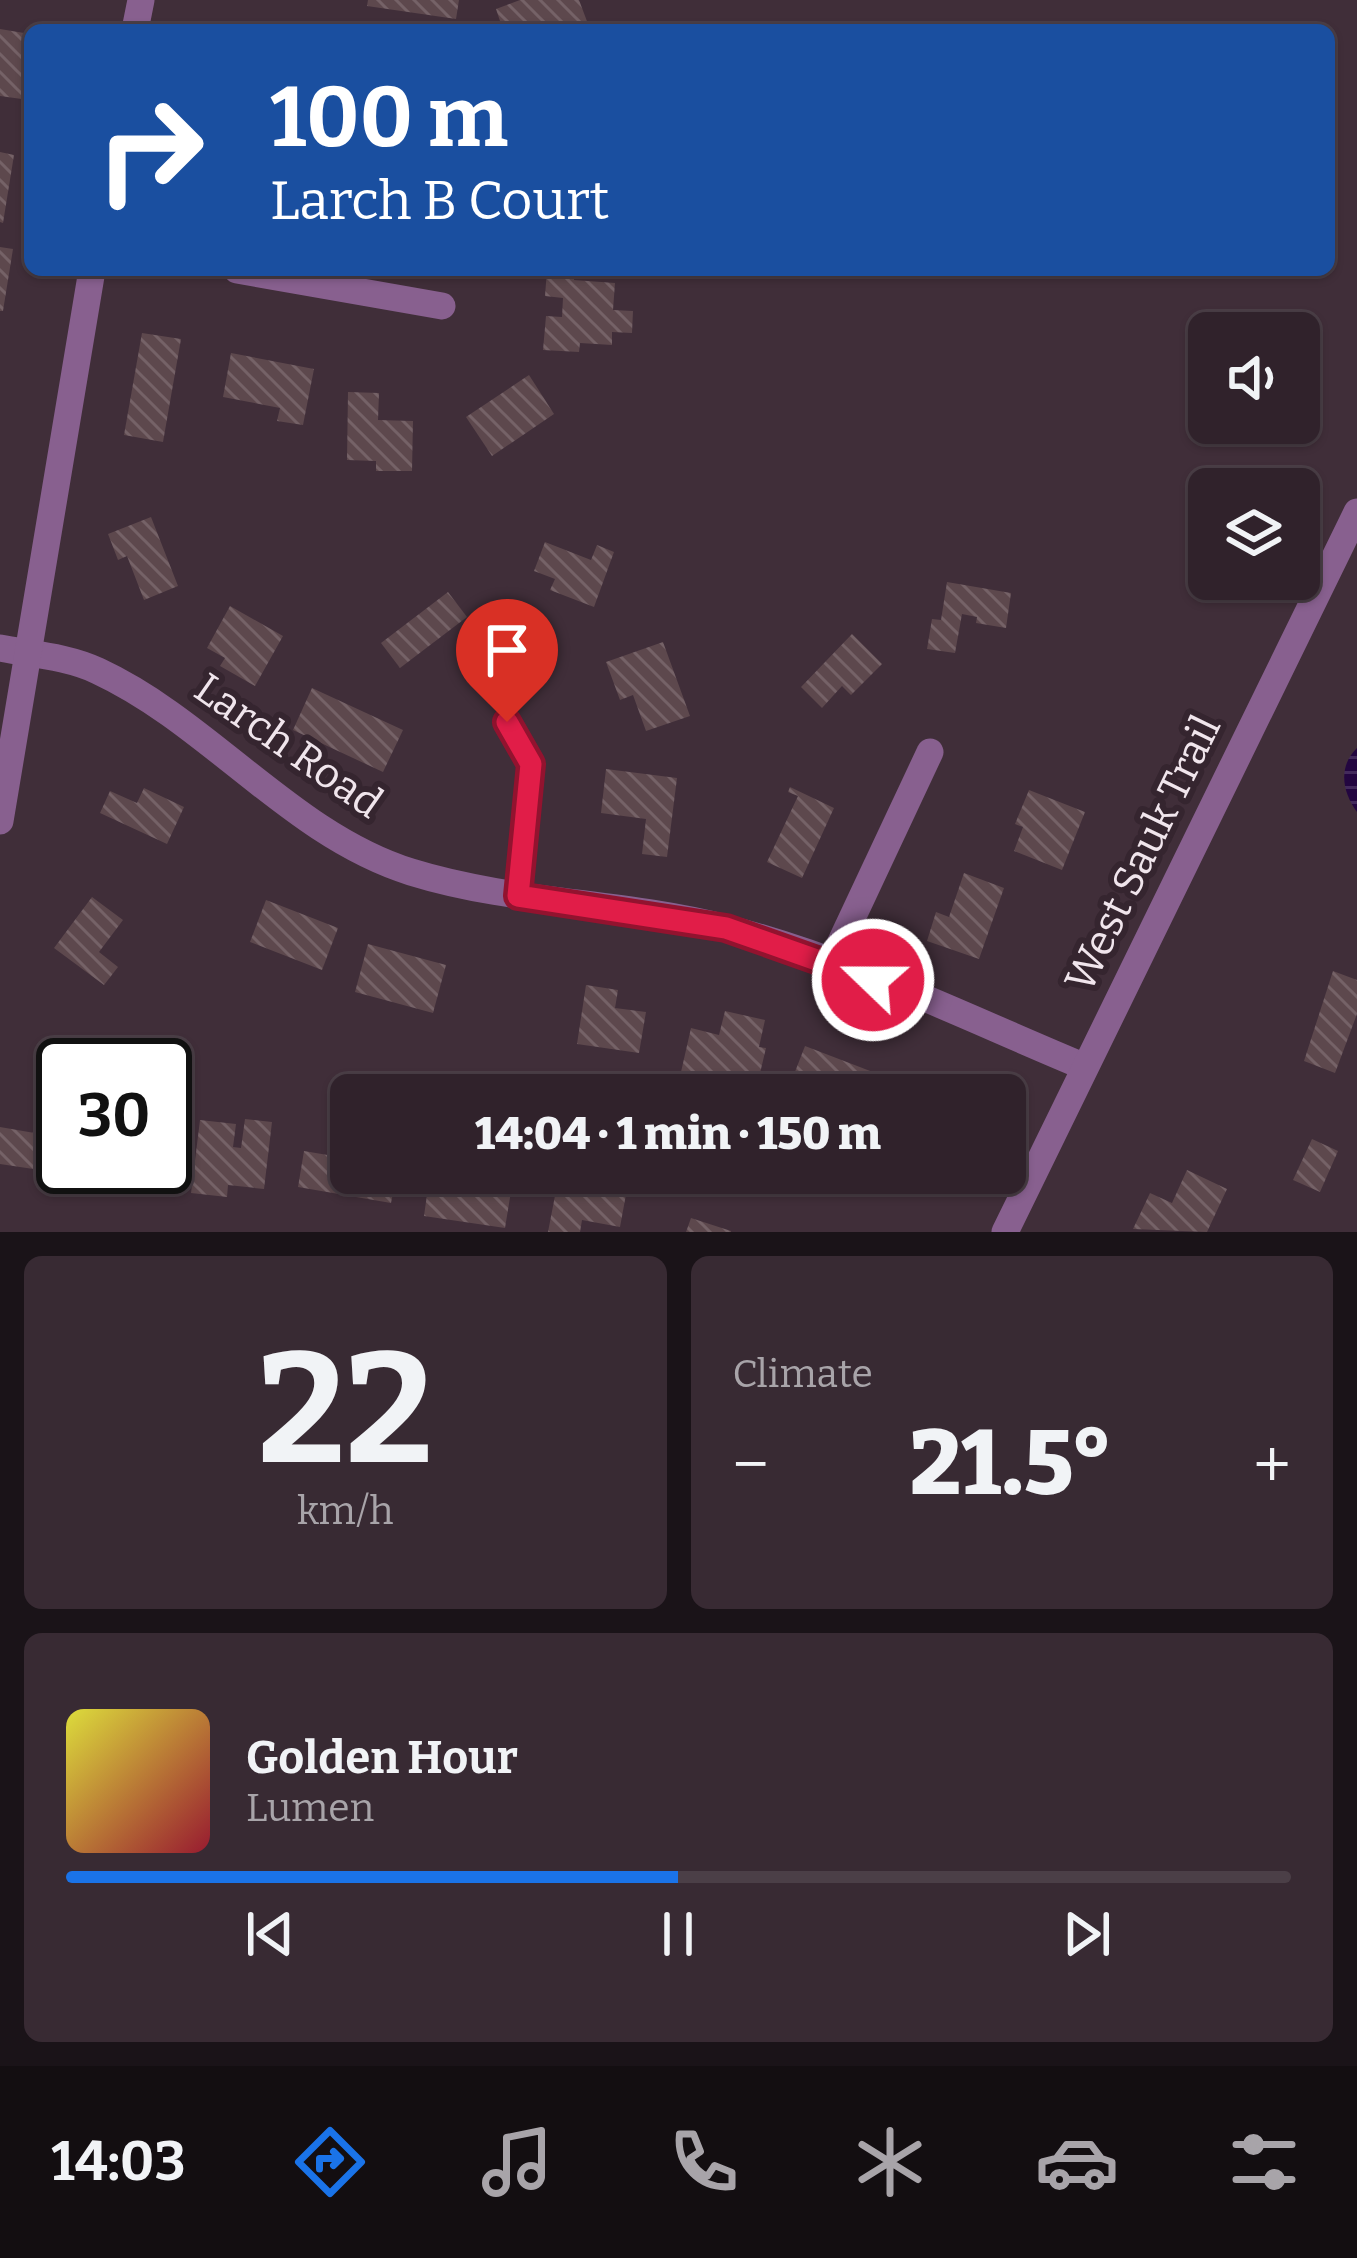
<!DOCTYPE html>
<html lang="en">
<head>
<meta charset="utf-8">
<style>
  :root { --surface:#30222b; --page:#382a33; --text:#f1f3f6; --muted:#a8a4a9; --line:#4b3f47; --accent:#1a73e8 }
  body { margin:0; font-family:Bitter,serif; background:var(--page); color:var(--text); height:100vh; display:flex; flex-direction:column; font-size:45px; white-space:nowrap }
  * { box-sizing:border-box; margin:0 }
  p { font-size:39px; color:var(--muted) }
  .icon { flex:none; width:66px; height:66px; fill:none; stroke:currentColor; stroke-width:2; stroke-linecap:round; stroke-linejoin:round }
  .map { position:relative; height:1232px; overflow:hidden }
  .sheet { display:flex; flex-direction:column; gap:24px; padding:24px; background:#1a1318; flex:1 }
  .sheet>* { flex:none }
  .top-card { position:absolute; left:24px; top:24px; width:1311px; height:252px; border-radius:18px; box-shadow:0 3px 9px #0004,0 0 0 3px var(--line); background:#1a4fa0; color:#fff; overflow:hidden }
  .buttons { position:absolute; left:1188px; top:312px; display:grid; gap:24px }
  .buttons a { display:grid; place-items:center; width:132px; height:132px; border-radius:18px; background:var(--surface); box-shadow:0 3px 9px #0004,0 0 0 3px var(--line); font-size:60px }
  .speed { position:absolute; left:36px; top:1038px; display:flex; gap:24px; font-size:60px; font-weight:700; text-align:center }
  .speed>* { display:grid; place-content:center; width:156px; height:156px; border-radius:50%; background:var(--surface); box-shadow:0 3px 9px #0004,0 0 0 3px var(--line); line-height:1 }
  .speed .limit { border:6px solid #111; border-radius:18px; background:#fff; color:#111 }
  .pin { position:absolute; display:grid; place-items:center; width:102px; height:102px; color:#fff; margin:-123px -51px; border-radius:50% 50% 50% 0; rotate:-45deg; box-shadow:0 0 12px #0007 }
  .pin .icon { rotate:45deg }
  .me { position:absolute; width:132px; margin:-66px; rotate:292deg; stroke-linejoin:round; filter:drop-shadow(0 0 9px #0008) }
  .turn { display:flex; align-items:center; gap:42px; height:252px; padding:0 48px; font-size:54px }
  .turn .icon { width:156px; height:156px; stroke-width:2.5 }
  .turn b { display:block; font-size:84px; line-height:102px }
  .big { font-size:90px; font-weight:800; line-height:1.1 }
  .sheet .widget { flex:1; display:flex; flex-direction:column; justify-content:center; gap:18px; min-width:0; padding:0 42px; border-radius:18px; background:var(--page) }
  .sheet .dial { align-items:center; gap:0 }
  .dial b { font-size:156px; line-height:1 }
  .song { display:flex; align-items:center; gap:36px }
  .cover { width:144px; height:144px; border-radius:18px; background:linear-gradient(135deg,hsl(60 70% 55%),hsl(350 70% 35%)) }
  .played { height:12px; border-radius:6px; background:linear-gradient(90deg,var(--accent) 50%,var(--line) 50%) }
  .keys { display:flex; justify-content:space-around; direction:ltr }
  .heat { display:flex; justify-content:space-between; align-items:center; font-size:66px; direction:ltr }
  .sheet .tiles { flex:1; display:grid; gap:24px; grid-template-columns:1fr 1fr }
  .widget:last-child { grid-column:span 2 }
  .trip { position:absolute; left:330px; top:1074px; width:696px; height:120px; border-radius:18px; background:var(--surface); box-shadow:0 3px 9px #0004,0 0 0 3px var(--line); font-weight:800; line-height:120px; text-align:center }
  .tab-bar { display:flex; height:192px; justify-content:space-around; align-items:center; background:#130e11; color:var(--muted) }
  .tab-bar .icon { width:84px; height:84px }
  .tab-bar .selected { color:var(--accent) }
  .tab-bar b { font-size:54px; color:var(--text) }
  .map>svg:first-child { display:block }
</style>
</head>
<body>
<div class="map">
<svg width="1357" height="1232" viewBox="0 0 1357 1232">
  <defs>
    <pattern id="water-rules" width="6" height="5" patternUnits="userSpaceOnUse" patternTransform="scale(3)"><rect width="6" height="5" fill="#230640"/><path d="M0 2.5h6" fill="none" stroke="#432a5c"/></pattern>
    <pattern id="building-back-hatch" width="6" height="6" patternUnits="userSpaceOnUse" patternTransform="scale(3)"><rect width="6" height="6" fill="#5d484d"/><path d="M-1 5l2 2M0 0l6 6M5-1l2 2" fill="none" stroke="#756267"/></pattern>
  </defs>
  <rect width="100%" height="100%" fill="#402e39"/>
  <path fill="url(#water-rules)" d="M1357 748V812C1342 792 1338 766 1357 748Z"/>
  <g fill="url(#building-back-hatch)">
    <polygon points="368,0 459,0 456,19 367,6"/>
    <polygon points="520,0 579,0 588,24 572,30 561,30 559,24 503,30 496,9"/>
    <polygon points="0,29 30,34 29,100 0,96"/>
    <polygon points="0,152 14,155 3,223 0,222"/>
    <polygon points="0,247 13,249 3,311 0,311"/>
    <polygon points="547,270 575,270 574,280 615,283 613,310 633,311 632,333 612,332 612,345 580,343 579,352 543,350 546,316 562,317 563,298 545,296"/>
    <polygon points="142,333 181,339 163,442 124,435"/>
    <polygon points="231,353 314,369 303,425 277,421 280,408 223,397"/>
    <polygon points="529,375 554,414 492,456 466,417"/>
    <polygon points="348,392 379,393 378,420 413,421 412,471 376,471 376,461 347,460"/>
    <polygon points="151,517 178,586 144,600 127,556 118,560 108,534"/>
    <polygon points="545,542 591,560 597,545 614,552 594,607 550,590 555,579 534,571"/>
    <polygon points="947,582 1011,593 1006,628 976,623 977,617 962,614 955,653 927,649 932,619 941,620"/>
    <polygon points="448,592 467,617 400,668 381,643"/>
    <polygon points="230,606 283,636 255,686 220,666 225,658 207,648"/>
    <polygon points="852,634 882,664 851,695 842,686 822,708 801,687"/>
    <polygon points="663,642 690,716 646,731 633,695 620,700 606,662"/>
    <polygon points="312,688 403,730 383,772 293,730"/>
    <polygon points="606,769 677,778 667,857 642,854 646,819 601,813"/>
    <polygon points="790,787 834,808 802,878 767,862 798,796 788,792"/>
    <polygon points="144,788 184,807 167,844 100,813 110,791 137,803"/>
    <polygon points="1029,790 1085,812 1062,870 1014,851 1023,827 1015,824"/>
    <polygon points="964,873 1004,888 979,959 927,941 936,912 949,917"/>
    <polygon points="92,897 123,920 99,952 118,967 104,985 54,948"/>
    <polygon points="266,900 338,928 322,970 250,942"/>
    <polygon points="368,944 446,965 433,1013 355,992"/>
    <polygon points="1333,971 1357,980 1357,1014 1335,1073 1304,1061"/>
    <polygon points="586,985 618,990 615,1008 646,1012 639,1053 577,1044"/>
    <polygon points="725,1011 765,1020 759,1047 766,1048 756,1090 681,1072 691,1028 719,1035"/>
    <polygon points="805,1046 878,1074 870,1095 786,1095"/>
    <polygon points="907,1084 934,1095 903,1095"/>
    <polygon points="245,1119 272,1122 264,1189 228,1185 227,1197 191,1193 200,1120 236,1124 233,1147 241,1148"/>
    <polygon points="0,1127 46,1135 40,1170 0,1164"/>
    <polygon points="1312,1139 1338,1151 1320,1192 1293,1180"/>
    <polygon points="304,1151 351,1159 351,1173 397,1173 391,1203 298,1187"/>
    <polygon points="87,1167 155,1167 153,1189 85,1181"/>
    <polygon points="1187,1170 1227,1189 1207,1232 1133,1229 1150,1193 1172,1203"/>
    <polygon points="430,1173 478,1179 479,1173 514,1173 505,1228 424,1216"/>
    <polygon points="559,1175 627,1189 620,1227 582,1220 580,1232 548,1232"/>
    <polygon points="691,1218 731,1231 731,1232 686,1232"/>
  </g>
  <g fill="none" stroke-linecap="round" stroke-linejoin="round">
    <g stroke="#88608f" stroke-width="27">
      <polyline points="135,30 141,0"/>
      <polyline points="237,270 442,306"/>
      <path d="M0 648C31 654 69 657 98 671 210 723 292 835 411 872 514 904 623 901 726 928 849 959 967 1018 1083 1066"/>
      <polyline points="507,722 531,764 518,896"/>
      <polyline points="0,821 92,270"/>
      <polyline points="831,963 930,752"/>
      <polyline points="1005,1232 1357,512"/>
    </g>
  </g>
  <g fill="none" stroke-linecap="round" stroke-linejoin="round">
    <defs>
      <polyline id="route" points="507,722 531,764 518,896 726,928 873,980"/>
    </defs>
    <use href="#route" stroke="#92132f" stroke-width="30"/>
    <use href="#route" stroke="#e11d48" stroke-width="21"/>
  </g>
  <g text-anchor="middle" stroke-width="12" stroke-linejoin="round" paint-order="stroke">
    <g font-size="42" fill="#f0e5ec" stroke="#35252f">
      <text transform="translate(289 745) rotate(35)" y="15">Larch Road</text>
      <text transform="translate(1142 853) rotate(-64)" y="15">West Sauk Trail</text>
    </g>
  </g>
</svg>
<div class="buttons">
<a><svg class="icon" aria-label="sound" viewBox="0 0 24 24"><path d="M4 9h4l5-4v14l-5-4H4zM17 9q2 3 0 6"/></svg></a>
<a><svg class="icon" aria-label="layers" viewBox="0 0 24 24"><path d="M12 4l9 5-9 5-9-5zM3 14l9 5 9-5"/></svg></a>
</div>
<div class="speed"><div class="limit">30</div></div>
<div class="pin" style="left:507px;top:722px;background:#d93025"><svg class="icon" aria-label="arrive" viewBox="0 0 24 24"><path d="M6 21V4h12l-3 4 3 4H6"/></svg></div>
<svg class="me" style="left:873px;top:980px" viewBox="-20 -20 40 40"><circle r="17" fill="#e11d48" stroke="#fff" stroke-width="3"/><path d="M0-11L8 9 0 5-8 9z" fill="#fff"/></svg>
<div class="trip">14:04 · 1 min · 150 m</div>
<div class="top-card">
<div class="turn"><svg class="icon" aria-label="right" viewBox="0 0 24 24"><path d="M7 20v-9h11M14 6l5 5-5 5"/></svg><div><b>100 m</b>Larch B Court</div></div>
</div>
</div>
<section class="sheet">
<div class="tiles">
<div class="widget dial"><b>22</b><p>km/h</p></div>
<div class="widget"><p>Climate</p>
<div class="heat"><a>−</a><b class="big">21.5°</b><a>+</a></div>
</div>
<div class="widget">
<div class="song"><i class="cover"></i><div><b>Golden Hour</b><p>Lumen</p></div></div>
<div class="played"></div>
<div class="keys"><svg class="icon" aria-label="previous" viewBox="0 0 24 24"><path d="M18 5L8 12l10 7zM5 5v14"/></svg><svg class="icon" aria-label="pause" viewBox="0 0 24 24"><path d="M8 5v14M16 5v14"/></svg><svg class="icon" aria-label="next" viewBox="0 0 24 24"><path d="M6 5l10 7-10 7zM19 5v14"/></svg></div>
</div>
</div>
</section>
<nav class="tab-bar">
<b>14:03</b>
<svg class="icon selected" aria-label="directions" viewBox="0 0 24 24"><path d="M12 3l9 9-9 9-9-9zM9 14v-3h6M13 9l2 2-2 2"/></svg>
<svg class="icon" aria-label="music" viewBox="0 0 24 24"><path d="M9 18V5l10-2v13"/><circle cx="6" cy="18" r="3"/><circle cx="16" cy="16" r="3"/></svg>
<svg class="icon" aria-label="phone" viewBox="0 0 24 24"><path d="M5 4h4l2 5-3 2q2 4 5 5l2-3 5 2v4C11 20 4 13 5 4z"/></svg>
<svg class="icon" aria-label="climate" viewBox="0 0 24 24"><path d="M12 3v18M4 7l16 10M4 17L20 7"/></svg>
<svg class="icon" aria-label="car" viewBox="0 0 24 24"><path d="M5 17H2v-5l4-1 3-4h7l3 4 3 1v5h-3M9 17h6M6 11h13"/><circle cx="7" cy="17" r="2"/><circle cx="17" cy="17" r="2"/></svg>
<svg class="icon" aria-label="filters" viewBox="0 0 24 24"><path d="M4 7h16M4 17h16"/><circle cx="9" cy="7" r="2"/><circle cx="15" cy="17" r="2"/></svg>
</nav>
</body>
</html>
